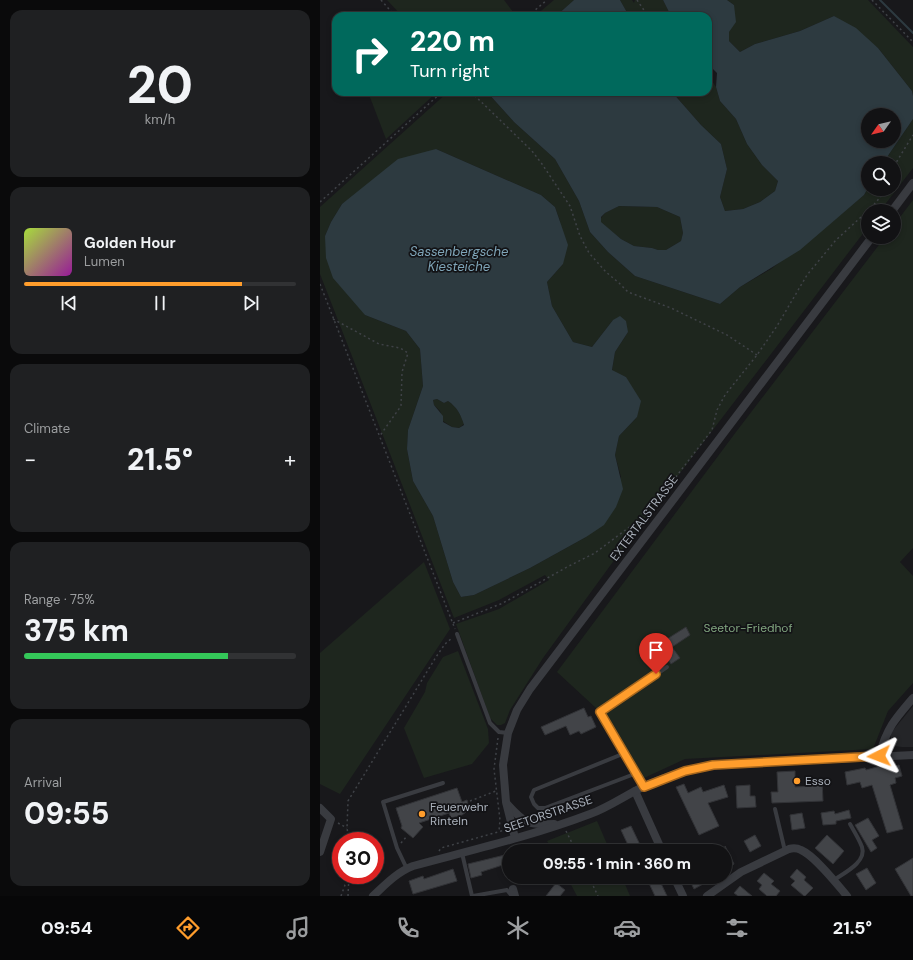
<!DOCTYPE html>
<html lang="en">
<head>
<meta charset="utf-8">
<style>
  :root { --surface:#121214; --page:#1f2022; --text:#f1f3f6; --muted:#9c9ea0; --line:#313234; --accent:#ff9d2c }
  body { margin:0; font-family:"DM Sans",sans-serif; background:var(--page); color:var(--text); height:100vh; display:flex; flex-direction:column; font-size:15px; white-space:nowrap }
  * { box-sizing:border-box; margin:0 }
  p { font-size:13px; color:var(--muted) }
  .icon { flex:none; width:22px; height:22px; fill:none; stroke:currentColor; stroke-width:2; stroke-linecap:round; stroke-linejoin:round }
  .map { position:relative; flex:1; overflow:hidden }
  .drawer { display:flex; flex-direction:column; gap:10px; padding:10px; background:#0a0a0b; width:320px }
  .drawer>* { flex:none }
  .guide { position:absolute; left:12px; top:12px; width:380px; height:84px; border-radius:12px; box-shadow:0 2px 6px #0003,0 0 0 1px var(--line); background:#00695c; color:#fff; overflow:hidden }
  .needle { width:26px; rotate:236deg }
  .buttons { position:absolute; left:541px; top:108px; display:grid; gap:8px }
  .buttons a { display:grid; place-items:center; width:40px; height:40px; border-radius:50%; background:var(--surface); box-shadow:0 2px 6px #0003,0 0 0 1px var(--line); font-size:20px }
  .speed { position:absolute; left:12px; top:832px; display:flex; gap:8px; font-size:20px; font-weight:700; text-align:center }
  .speed>* { display:grid; place-content:center; width:52px; height:52px; border-radius:50%; background:var(--surface); box-shadow:0 2px 6px #0003,0 0 0 1px var(--line); line-height:1 }
  .speed .limit { border:6px solid #d22; background:#fff; color:#111 }
  .pin { position:absolute; display:grid; place-items:center; width:34px; height:34px; color:#fff; margin:-41px -17px; border-radius:50% 50% 50% 0; rotate:-45deg; box-shadow:0 0 4px #0007 }
  .pin .icon { rotate:45deg }
  .me { position:absolute; width:44px; margin:-22px; rotate:267deg; stroke-linejoin:round; filter:drop-shadow(0 0 3px #0008) }
  .turn { display:flex; align-items:center; gap:14px; height:84px; padding:0 12px; font-size:18px }
  .turn .icon { width:52px; height:52px; stroke-width:2.5 }
  .turn b { display:block; font-size:28px; line-height:34px }
  .big { font-size:30px; font-weight:800; line-height:1.1 }
  .drawer .widget { flex:1; display:flex; flex-direction:column; justify-content:center; gap:6px; min-width:0; padding:0 14px; border-radius:12px; background:var(--page) }
  .drawer .dial { align-items:center; gap:0 }
  .dial b { font-size:52px; line-height:1 }
  .song { display:flex; align-items:center; gap:12px }
  .cover { width:48px; height:48px; border-radius:6px; background:linear-gradient(135deg,hsl(80 70% 55%),hsl(300 70% 35%)) }
  .played { height:4px; border-radius:2px; background:linear-gradient(90deg,var(--accent) 80%,var(--line) 80%) }
  .keys { display:flex; justify-content:space-around; direction:ltr }
  .heat { display:flex; justify-content:space-between; align-items:center; font-size:22px; direction:ltr }
  .charge { height:6px; border-radius:3px; background:linear-gradient(90deg,#34c759 75%,var(--line) 0) }
  .trip { position:absolute; left:182px; top:844px; width:230px; height:40px; border-radius:20px; background:var(--surface); box-shadow:0 2px 6px #0003,0 0 0 1px var(--line); font-weight:800; line-height:40px; text-align:center }
  .dock { display:flex; height:64px; justify-content:space-around; align-items:center; background:#070708; color:var(--muted) }
  .dock .icon { width:28px; height:28px }
  .dock .current { color:var(--accent) }
  .dock b { font-size:18px; color:var(--text) }
  main { display:flex; flex:1; min-height:0 }
  .map>svg:first-child { display:block }
</style>
</head>
<body>
<main>
<section class="drawer">
<div class="widget dial"><b>20</b><p>km/h</p></div>
<div class="widget">
<div class="song"><i class="cover"></i><div><b>Golden Hour</b><p>Lumen</p></div></div>
<div class="played"></div>
<div class="keys"><svg class="icon" aria-label="previous" viewBox="0 0 24 24"><path d="M18 5L8 12l10 7zM5 5v14"/></svg><svg class="icon" aria-label="pause" viewBox="0 0 24 24"><path d="M8 5v14M16 5v14"/></svg><svg class="icon" aria-label="next" viewBox="0 0 24 24"><path d="M6 5l10 7-10 7zM19 5v14"/></svg></div>
</div>
<div class="widget"><p>Climate</p>
<div class="heat"><a>−</a><b class="big">21.5°</b><a>+</a></div>
</div>
<div class="widget"><p>Range · 75%</p><b class="big">375 km</b><div class="charge"></div></div>
<div class="widget"><p>Arrival</p><b class="big">09:55</b></div>
</section>
<div class="map">
<svg width="593" height="896" viewBox="0 0 593 896">
  <rect width="100%" height="100%" fill="#18181b"/>
  <polygon fill="#242528" points="593,706 593,747 582,747 574,746 571,741 571,733"/>
  <g fill="#1e261e" fill-rule="evenodd">
    <polygon points="67,0 184,0 196,16 82,16"/>
    <polygon points="234,0 254,0 236,16 215,16"/>
    <polygon points="300,0 312,0 314,3 315,0 343,0 349,12 354,16 309,16"/>
    <polygon points="407,0 548,0 593,47 593,96 592,91 558,48 514,16 480,31 435,44 420,52 409,41 409,32 414,5"/>
    <polygon points="388,75 396,87 400,101 416,119 427,144 442,165 458,181 455,191 440,202 423,209 405,211 400,197 407,169 401,144 381,125 352,92 388,92"/>
    <polygon points="48,92 117,92 66,139"/>
    <path d="M128 92H167L194 122 235 159 259 201 270 232 288 252 315 276 400 304 420 287 451 269 514 220 544 195 548 188 574 189V163H563L593 119V168L560 211H548V227L311 537 223 658 190 710 185 723 181 725H177L170 718 136 624 179 609 229 580 225 575 179 600 134 618 0 274V207ZM116 149 221 195 235 207 240 221 243 264 227 282 232 306 253 342 272 347 293 320 308 332 295 352 292 371 306 377 317 417 299 436 295 455 301 477 266 537 210 568 154 595 141 597 133 582 113 516 93 481 87 449 88 430 103 386 100 349 86 331 45 315 5 236 11 222 22 204Z"/>
    <polygon points="593,200 593,548 580,562 593,576 593,683 568,711 553,749 365,759 324,778 289,720 237,672 416,432 565,237 574,237 574,225"/>
    <polygon points="299,206 337,207 360,217 363,233 361,241 346,250 338,250 332,248 314,246 301,239 281,223 281,218 285,213"/>
    <path d="M117 399 124 403 128 401C137 407 141 415 144 424L139 428 132 427 123 421 120 411 114 405 113 400Z"/>
    <polygon points="104,562 130,629 20,794 0,784 0,653"/>
    <polygon points="138,651 168,729 169,743 152,764 104,778 84,728 105,692 107,683 123,657"/>
    <polygon points="277,821 290,851 233,851 227,841"/>
    <polygon points="247,877 302,877 310,896 257,896"/>
  </g>
  <g fill="#2d3a40" fill-rule="evenodd">
    <polygon points="254,0 300,0 309,16 236,16"/>
    <path d="M343 0H407L414 5 416 22 409 32V41L420 52 435 44 480 31 514 16 536 28 558 48 592 91 593 96V119L563 163H548V188L544 195 480 250 420 287 400 304 315 276 288 252 270 232 259 201 235 159 194 122 167 92H352L381 125 401 144 407 169 400 197 405 211 423 209 440 202 455 191 458 181 442 165 427 144 416 119 400 101 396 87 397 73 388 64V16H354L349 12ZM548 115H574V141H548ZM299 206 337 207 360 217 363 233 361 241 346 250H338L332 248 314 246 301 239 281 222V217L285 213Z"/>
    <path d="M116 149 221 195 235 207 248 245 243 264 227 282 232 306 253 342 272 347 293 320 300 316 306 321 308 332 295 352 292 370 306 377 321 401 317 417 299 436 295 455 303 489 296 507 284 525 266 537 210 568 154 595 141 597 133 582 113 516 93 481 87 449 88 430 103 386 100 349 86 331 45 315 13 278 6 258 5 236 11 222 22 204 78 159ZM117 399 124 403 128 401C137 407 141 415 144 425L139 428 132 427 123 422V416L114 405 113 400Z"/>
  </g>
  <g fill="none" stroke-linecap="round" stroke-linejoin="round">
    <polyline stroke="#2d3a40" stroke-width="2" points="560,0 593,33"/>
  </g>
  <g fill="#424448" stroke="#323337">
    <polygon points="366,627 370,635 352,647 360,658 351,664 343,652 330,660 325,653"/>
    <polygon points="264,708 268,717 271,716 276,727 261,734 259,731 250,735 246,726 225,735 221,727"/>
    <polygon points="564,765 565,769 579,765 582,776 575,778 576,783 570,785 583,829 567,833 552,785 542,788 540,782 527,785 525,772 545,768 546,770"/>
    <polygon points="475,771 475,787 493,786 493,780 502,780 503,801 452,803 451,792 458,792 457,772"/>
    <polygon points="364,784 368,793 381,787 383,792 404,785 408,797 388,803 399,826 379,835 356,787"/>
    <polygon points="430,785 430,796 435,796 436,807 417,808 416,786"/>
    <polygon points="137,788 142,802 147,800 149,808 146,812 142,815 131,818 129,813 99,823 103,827 93,838 81,828 82,826 76,808"/>
    <polygon points="529,810 531,818 516,821 516,824 503,825 501,813 514,811 515,814"/>
    <polygon points="482,813 485,828 472,830 470,815"/>
    <polygon points="548,818 559,836 552,840 557,848 551,852 535,825"/>
    <polygon points="311,826 323,851 314,851 310,843 308,845 301,830"/>
    <polygon points="435,835 441,846 430,852 424,841"/>
    <polygon points="507,835 524,851 513,864 495,848"/>
    <polygon points="405,846 414,864 405,869"/>
    <polygon points="189,854 189,863 161,872 162,875 151,878 148,864"/>
    <polygon points="593,858 593,896 591,896 575,869"/>
    <polygon points="547,868 556,883 546,890 536,874"/>
    <polygon points="133,869 137,881 93,894 89,881 103,876 104,879"/>
    <polygon points="477,869 486,877 484,880 493,888 485,896 484,896 471,885 475,881 470,877"/>
    <polygon points="444,873 454,881 451,884 460,891 456,896 447,896 439,889 442,885 437,881"/>
    <polygon points="326,877 338,877 347,896 335,896"/>
    <polygon points="371,877 382,877 385,883 374,889 370,881 372,880"/>
    <polygon points="236,883 245,890 240,896 226,896"/>
    <polygon points="420,886 432,896 418,896 414,893"/>
  </g>
  <g fill="none" stroke-linecap="round" stroke-linejoin="round">
    <g stroke="#3f4247" stroke-width="1.5" stroke-dasharray="2 3" stroke-linecap="butt">
      <polyline points="61,0 75,16"/>
      <polyline points="317,0 328,16"/>
      <polyline points="552,0 593,42"/>
      <polyline points="208,16 227,0"/>
      <polyline points="151,92 212,151 222,164 250,206 260,236 269,253 286,272 299,283 308,292 351,308 407,335 437,355"/>
      <polyline points="574,166 593,135"/>
      <polyline points="0,202 122,92"/>
      <polyline points="0,284 135,629"/>
      <polyline points="13,319 59,344 80,348 88,353 82,372 81,406 59,437"/>
      <polyline points="133,623 183,603 247,567 275,553 312,525 334,500 339,496 352,482 392,430 397,410 405,395 437,355 457,326 487,275 516,240 552,207 567,189"/>
      <polyline points="178,738 174,769 180,820 179,831"/>
      <polyline points="150,801 176,791"/>
      <polyline points="18,823 27,828"/>
      <polyline points="246,831 256,851"/>
      <polyline points="29,841 27,828 28,801 116,657 125,644 132,638"/>
      <polyline points="81,843 87,836"/>
      <polyline points="119,851 121,848 185,830"/>
      <polyline points="269,877 278,896"/>
      <polyline points="21,896 25,885 28,881"/>
      <polyline points="28,896 29,875"/>
    </g>
    <g stroke="#393b40" stroke-width="4">
      <polyline points="137,634 170,723 179,732 188,733"/>
      <polyline points="305,753 281,712 347,667"/>
      <polyline points="317,773 225,808 218,808 214,804 211,797 214,790 305,753 324,786"/>
      <polyline points="455,809 465,851"/>
      <polyline points="142,853 152,896"/>
      <polyline points="87,869 77,848 63,802 123,783"/>
      <path d="M514 880C524 873 547 862 542 847 539 839 534 831 530 824"/>
      <polyline points="153,896 187,890 192,896"/>
    </g>
    <g stroke="#393b40" stroke-width="8">
      <polyline points="572,211 593,183"/>
      <path d="M559 756C567 728 574 720 593 698"/>
      <polyline points="315,791 342,851"/>
      <path d="M187 804C205 824 208 825 234 824"/>
      <polyline points="0,808 11,819 0,852"/>
      <polyline points="195,838 186,802 183,765 188,733 197,710 210,689 552,237"/>
      <polyline points="354,877 363,896"/>
      <polyline points="193,889 195,896"/>
      <path d="M53 896C65 885 77 872 93 866 152 850 212 836 270 814 292 806 311 791 332 783 352 774 373 769 393 765L593 755"/>
      <path d="M387 896 421 872 469 849C473 848 477 848 481 850 495 856 517 884 527 896"/>
    </g>
  </g>
  <g fill="none" stroke-linecap="round" stroke-linejoin="round">
    <defs>
      <polyline id="route" points="336,674 280,712 324,787 365,771 393,765 559,756"/>
    </defs>
    <use href="#route" stroke="#a6661d" stroke-width="10"/>
    <use href="#route" stroke="#ff9d2c" stroke-width="7"/>
  </g>
  <g fill="#ff9d2c" stroke="#131316" stroke-width="1.5">
    <circle cx="477" cy="781" r="4"/>
    <circle cx="102" cy="814" r="4"/>
  </g>
  <g text-anchor="middle" stroke-width="3.5" stroke-linejoin="round" paint-order="stroke">
    <g font-size="12" fill="#aab1bb" stroke="#131316">
      <text transform="translate(324 518) rotate(-53)" y="4">EXTERTALSTRASSE</text>
      <text transform="translate(228 814) rotate(-19)" y="4">SEETORSTRASSE</text>
    </g>
    <g font-size="12" fill="#82a780" stroke="#131316">
      <text x="428" y="632">Seetor-Friedhof</text>
    </g>
    <g font-size="12" fill="#aab1bb" stroke="#131316" text-anchor="start">
      <text x="485" y="785">Esso</text>
      <text x="110" y="811">Feuerwehr<tspan x="110" dy="14">Rinteln</tspan></text>
    </g>
    <g font-size="13" font-style="italic" fill="#7fa5b8" stroke="#131316">
      <text x="139" y="256">Sassenbergsche<tspan x="139" dy="15">Kiesteiche</tspan></text>
    </g>
  </g>
</svg>
<div class="buttons">
<a><svg class="needle" viewBox="-14 -14 28 28"><path d="M0-13l5 13h-10z" fill="#e53935"/><path d="M0 13l5-13h-10z" fill="#9c9ea0"/></svg></a>
<a><svg class="icon" aria-label="search" viewBox="0 0 24 24"><circle cx="10" cy="10" r="6"/><path d="M15 15l6 6"/></svg></a>
<a><svg class="icon" aria-label="layers" viewBox="0 0 24 24"><path d="M12 4l9 5-9 5-9-5zM3 14l9 5 9-5"/></svg></a>
</div>
<div class="speed"><div class="limit">30</div></div>
<div class="pin" style="left:336px;top:674px;background:#d93025"><svg class="icon" aria-label="arrive" viewBox="0 0 24 24"><path d="M6 21V4h12l-3 4 3 4H6"/></svg></div>
<svg class="me" style="left:559px;top:756px" viewBox="-20 -20 40 40"><path d="M0-17L14 15 0 8-14 15z" fill="#ff9d2c" stroke="#fff" stroke-width="4"/></svg>
<div class="trip">09:55 · 1 min · 360 m</div>
<div class="guide">
<div class="turn"><svg class="icon" aria-label="right" viewBox="0 0 24 24"><path d="M7 20v-9h11M14 6l5 5-5 5"/></svg><div><b>220 m</b>Turn right</div></div>
</div>
</div>
</main>
<nav class="dock">
<b>09:54</b>
<svg class="icon current" aria-label="directions" viewBox="0 0 24 24"><path d="M12 3l9 9-9 9-9-9zM9 14v-3h6M13 9l2 2-2 2"/></svg>
<svg class="icon" aria-label="music" viewBox="0 0 24 24"><path d="M9 18V5l10-2v13"/><circle cx="6" cy="18" r="3"/><circle cx="16" cy="16" r="3"/></svg>
<svg class="icon" aria-label="phone" viewBox="0 0 24 24"><path d="M5 4h4l2 5-3 2q2 4 5 5l2-3 5 2v4C11 20 4 13 5 4z"/></svg>
<svg class="icon" aria-label="climate" viewBox="0 0 24 24"><path d="M12 3v18M4 7l16 10M4 17L20 7"/></svg>
<svg class="icon" aria-label="car" viewBox="0 0 24 24"><path d="M5 17H2v-5l4-1 3-4h7l3 4 3 1v5h-3M9 17h6M6 11h13"/><circle cx="7" cy="17" r="2"/><circle cx="17" cy="17" r="2"/></svg>
<svg class="icon" aria-label="filters" viewBox="0 0 24 24"><path d="M4 7h16M4 17h16"/><circle cx="9" cy="7" r="2"/><circle cx="15" cy="17" r="2"/></svg>
<b>21.5°</b>
</nav>
</body>
</html>
